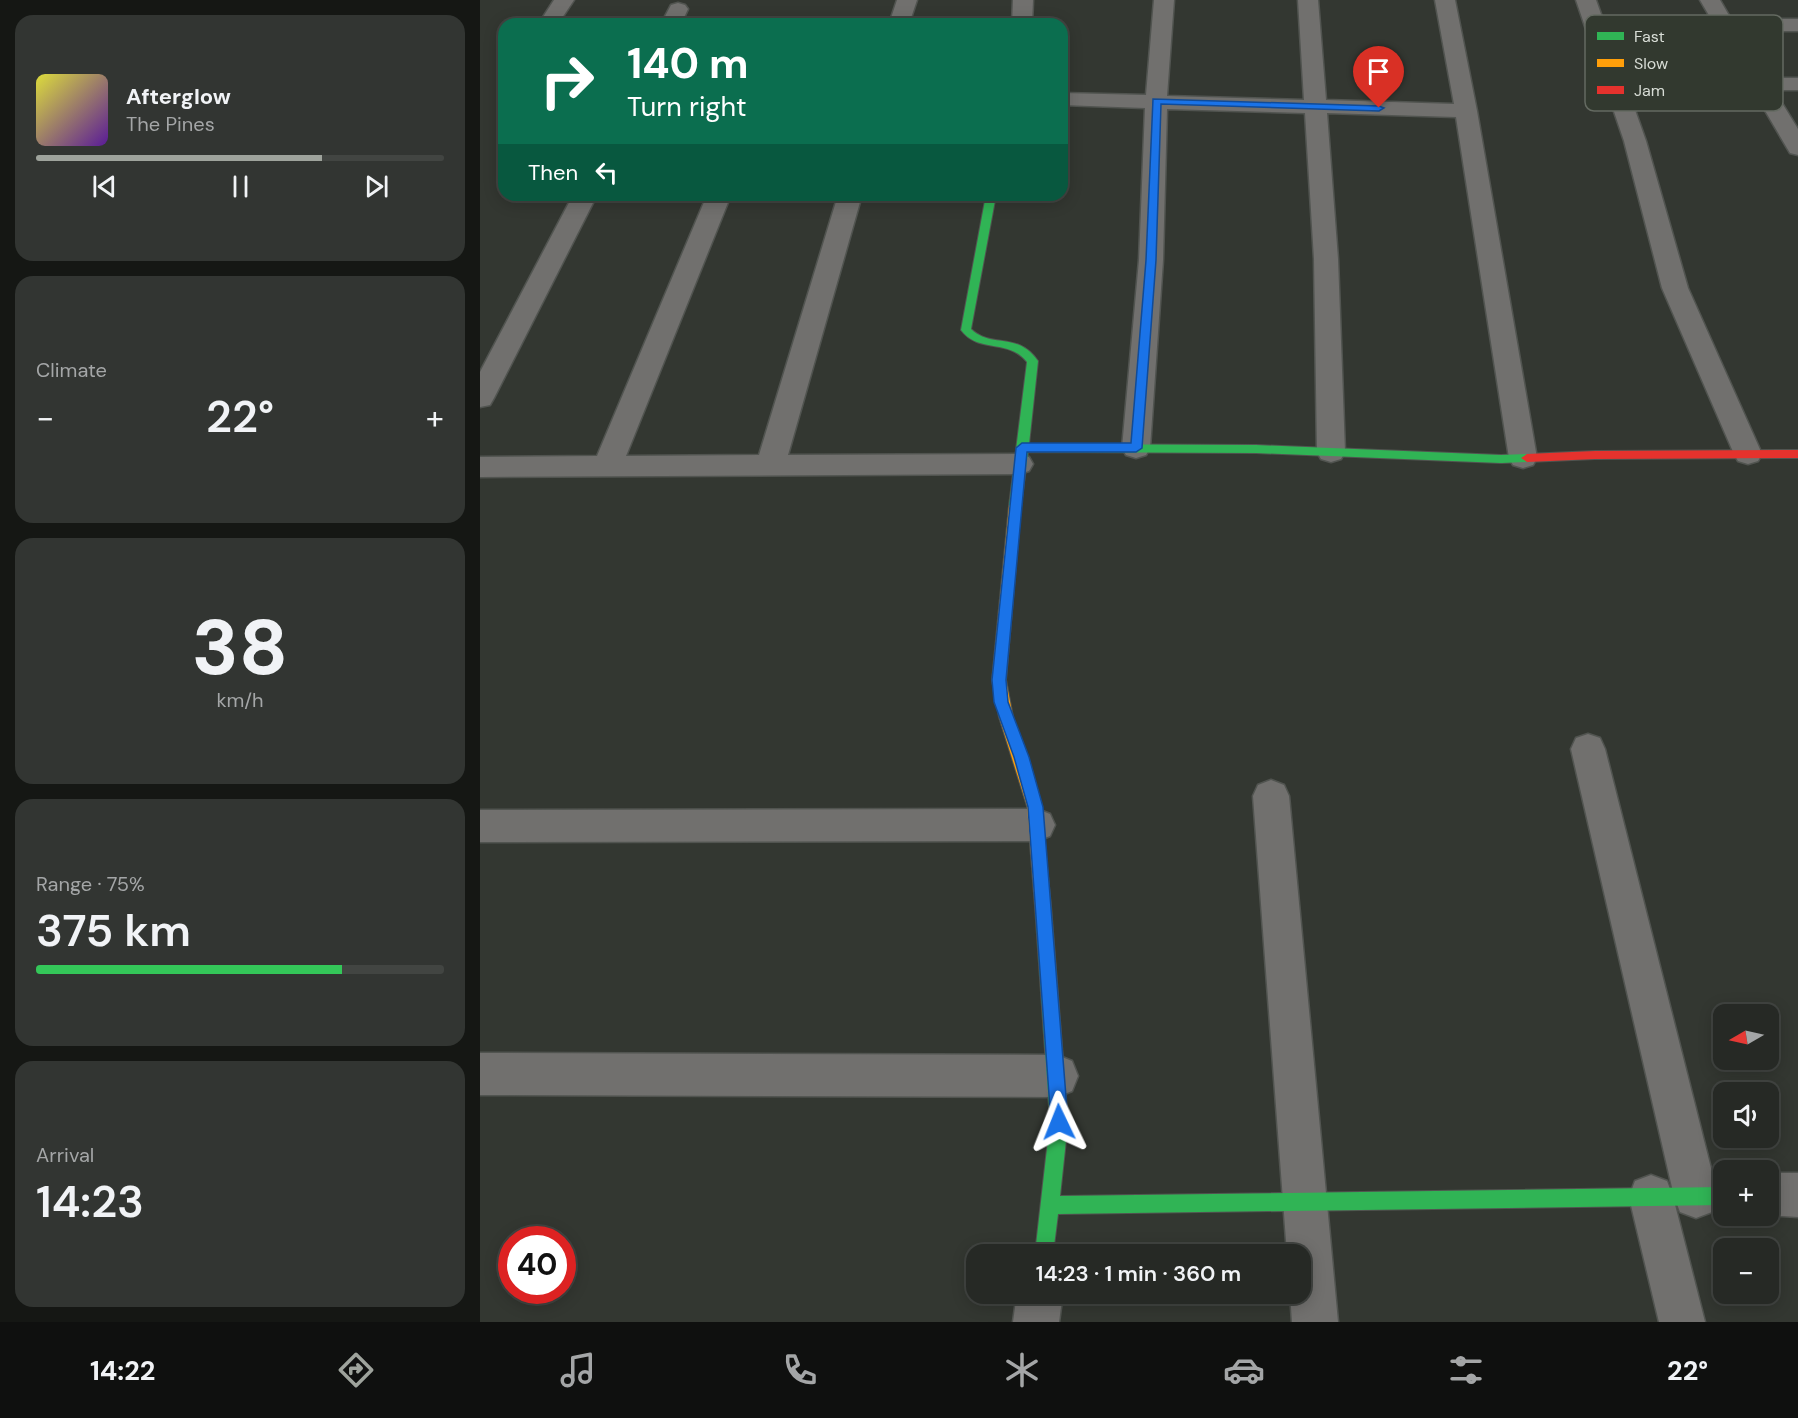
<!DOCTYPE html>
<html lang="en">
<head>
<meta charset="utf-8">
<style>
  :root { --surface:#262925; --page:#323532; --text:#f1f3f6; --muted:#a4a6a7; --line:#424542; --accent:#9ea39c }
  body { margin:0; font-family:"DM Sans",sans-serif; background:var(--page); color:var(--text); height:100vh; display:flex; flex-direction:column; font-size:22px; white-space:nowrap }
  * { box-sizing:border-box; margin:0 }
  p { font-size:20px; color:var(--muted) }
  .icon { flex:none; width:33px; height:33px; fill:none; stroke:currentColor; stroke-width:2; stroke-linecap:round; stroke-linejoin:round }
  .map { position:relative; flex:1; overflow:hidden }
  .sheet { display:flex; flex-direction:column; gap:15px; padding:15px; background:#151714; width:480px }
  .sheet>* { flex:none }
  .hud { position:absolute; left:18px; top:18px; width:570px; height:183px; border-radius:18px; box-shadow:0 3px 15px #0003,0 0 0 2px var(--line); background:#0b6e4f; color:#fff; overflow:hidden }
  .needle { width:39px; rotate:261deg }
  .fabs { position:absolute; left:1233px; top:1004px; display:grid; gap:12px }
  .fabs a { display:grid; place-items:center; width:66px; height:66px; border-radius:12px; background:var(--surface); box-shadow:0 3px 15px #0003,0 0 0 2px var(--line); font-size:30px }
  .speed { position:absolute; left:18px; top:1226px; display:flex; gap:12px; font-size:30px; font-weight:700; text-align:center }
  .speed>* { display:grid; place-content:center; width:78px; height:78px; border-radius:50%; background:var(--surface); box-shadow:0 3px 15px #0003,0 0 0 2px var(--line); line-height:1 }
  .speed .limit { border:9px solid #d22; background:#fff; color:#111 }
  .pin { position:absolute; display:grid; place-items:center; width:51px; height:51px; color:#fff; margin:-62px -26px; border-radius:50% 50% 50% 0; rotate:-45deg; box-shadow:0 0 6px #0007 }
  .pin .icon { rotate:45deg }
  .me { position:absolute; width:66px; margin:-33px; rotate:358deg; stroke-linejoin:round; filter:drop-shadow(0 0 4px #0008) }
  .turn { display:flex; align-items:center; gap:21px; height:126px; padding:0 30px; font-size:27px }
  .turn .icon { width:78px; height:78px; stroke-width:2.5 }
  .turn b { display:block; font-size:42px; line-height:51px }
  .then { display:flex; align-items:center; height:57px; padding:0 30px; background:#0003; gap:12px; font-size:22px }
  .big { font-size:45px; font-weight:600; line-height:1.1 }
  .sheet .tile { flex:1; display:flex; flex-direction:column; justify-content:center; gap:9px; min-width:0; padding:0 21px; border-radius:18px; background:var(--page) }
  .sheet .dial { align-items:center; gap:0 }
  .dial b { font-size:78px; line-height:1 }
  .song { display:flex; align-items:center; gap:18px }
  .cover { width:72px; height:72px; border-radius:9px; background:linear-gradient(135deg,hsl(60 70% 55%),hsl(270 70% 35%)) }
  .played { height:6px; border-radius:3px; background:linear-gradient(90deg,var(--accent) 70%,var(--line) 70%) }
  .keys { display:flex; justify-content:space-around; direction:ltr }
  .heat { display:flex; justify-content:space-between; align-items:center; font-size:33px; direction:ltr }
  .charge { height:9px; border-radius:4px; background:linear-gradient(90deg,#34c759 75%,var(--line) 0) }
  .trip { position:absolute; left:486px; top:1244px; width:345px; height:60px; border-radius:18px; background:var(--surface); box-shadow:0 3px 15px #0003,0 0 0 2px var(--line); font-weight:600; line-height:60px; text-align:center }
  .tab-bar { display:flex; height:96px; justify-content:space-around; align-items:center; background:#0f100f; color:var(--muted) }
  .tab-bar .icon { width:42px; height:42px }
  .tab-bar .selected { color:var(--accent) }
  .tab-bar b { font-size:27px; color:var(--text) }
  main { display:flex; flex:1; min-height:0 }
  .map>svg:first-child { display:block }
</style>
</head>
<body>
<main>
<section class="sheet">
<div class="tile">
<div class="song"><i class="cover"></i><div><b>Afterglow</b><p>The Pines</p></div></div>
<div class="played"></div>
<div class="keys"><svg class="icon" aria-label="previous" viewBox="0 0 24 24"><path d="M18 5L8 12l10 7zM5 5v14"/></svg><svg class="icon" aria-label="pause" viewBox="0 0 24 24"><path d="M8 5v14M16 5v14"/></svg><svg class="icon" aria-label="next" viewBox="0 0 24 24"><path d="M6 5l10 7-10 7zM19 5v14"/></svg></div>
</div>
<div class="tile"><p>Climate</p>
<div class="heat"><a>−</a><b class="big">22°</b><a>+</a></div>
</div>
<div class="tile dial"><b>38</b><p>km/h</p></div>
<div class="tile"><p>Range · 75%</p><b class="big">375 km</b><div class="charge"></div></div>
<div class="tile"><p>Arrival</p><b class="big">14:23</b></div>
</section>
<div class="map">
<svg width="1318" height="1322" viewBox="0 0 1318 1322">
  <rect width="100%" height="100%" fill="#333731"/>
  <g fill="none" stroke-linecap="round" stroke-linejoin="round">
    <defs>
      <g id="street">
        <polygon points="74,0 94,0 80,21 66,21 63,17"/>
        <polygon points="417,0 437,0 429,24 409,24"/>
        <polygon points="533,0 553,0 552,24 532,24"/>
        <polygon points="674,0 694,0 687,96 824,100 818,0 838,0 846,100 974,104 955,0 975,0 997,111 1057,458 1053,465 1043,468 1033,465 1029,458 976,117 847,113 858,259 865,452 861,459 851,462 841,459 837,452 834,259 825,113 687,109 683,260 670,448 666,455 656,458 646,455 642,448 659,260 665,108 582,105 582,93 666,95"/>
        <polygon points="1096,0 1116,0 1166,141 1208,288 1282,454 1278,461 1268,464 1258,461 1254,454 1182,288 1144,141"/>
        <polygon points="1220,0 1240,0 1251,19 1318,19 1318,31 1258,31 1287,78 1318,78 1318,90 1294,90 1318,129 1318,155 1310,153 1307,148"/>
        <polygon points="198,3 205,5 208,9 201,24 181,24 191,5"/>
        <polygon points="93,195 117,195 14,398 10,405 0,407 0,372"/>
        <polygon points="227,195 251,195 146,456 279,455 358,195 382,195 308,455 539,454 549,457 553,464 549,471 539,474 0,477 0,457 117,456"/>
        <polygon points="1108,734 1120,738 1125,749 1238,1196 1232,1212 1216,1218 1200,1212 1194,1196 1091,749 1096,738"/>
        <polygon points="791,780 804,785 809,796 858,1322 812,1322 810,1293 820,1293 820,1254 807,1254 773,796 778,785"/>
        <polygon points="557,809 570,814 575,825 570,836 557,841 0,842 0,810"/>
        <polygon points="0,1053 577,1055 592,1061 598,1076 592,1091 577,1097 0,1095"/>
        <polygon points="1288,1173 1318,1173 1318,1217 1283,1215 1288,1215"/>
        <polygon points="1171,1175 1187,1181 1193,1197 1225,1322 1179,1322 1149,1197 1155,1181"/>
        <polygon points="537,1293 583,1293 579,1322 533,1322"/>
      </g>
      <g id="fast">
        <path d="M506 195H516L491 329C512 349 537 331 558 361L549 444 776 445 1021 455 1047 454 1053 458 1047 462 1021 463 776 453 548 452 541 506 535 510 531 509 529 506 547 362C528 338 499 354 481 330Z"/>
        <polygon points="563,899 569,901 571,906 588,1122 580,1196 1244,1187 1244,1205 578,1214 573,1254 555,1254 570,1122 555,906 557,901"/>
      </g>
      <polygon id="slow" points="535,502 541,506 526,680 533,717 561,806 571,906 569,911 563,913 557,911 555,906 547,806 519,717 512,680 529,506"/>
      <polygon id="jam" points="1318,450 1318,458 1115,459 1047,462 1041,458 1047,454 1115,451"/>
    </defs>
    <use href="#street" stroke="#515450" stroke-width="3"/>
    <use href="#fast" stroke="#515450" stroke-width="2"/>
    <use href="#slow" stroke="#515450" stroke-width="2"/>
    <use href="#jam" stroke="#515450" stroke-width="2"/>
    <use href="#street" fill="#71706e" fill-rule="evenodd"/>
    <use href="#fast" fill="#30b455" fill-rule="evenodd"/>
    <use href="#slow" fill="#ff9f0a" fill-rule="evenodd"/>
    <use href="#jam" fill="#e5322d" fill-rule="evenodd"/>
  </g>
  <polygon fill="#1a73e8" stroke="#114b97" stroke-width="1.5" points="673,99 899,106 904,108 899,111 681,104 676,260 662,448 656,452 547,452 526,680 528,702 549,757 563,807 588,1122 586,1128 579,1130 573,1128 571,1122 548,807 534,757 514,702 512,680 536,448 542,443 651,443 666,260"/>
  <rect x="1105" y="15" width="198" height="96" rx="9" fill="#32392f" stroke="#646a61" stroke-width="1.5"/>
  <rect x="1117" y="32" width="27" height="8" fill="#30b455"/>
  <rect x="1117" y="59" width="27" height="8" fill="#ff9f0a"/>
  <rect x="1117" y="86" width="27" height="8" fill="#e5322d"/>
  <g font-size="16" fill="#d8ddd6">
    <text x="1154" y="42">Fast</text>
    <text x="1154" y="69">Slow</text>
    <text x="1154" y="96">Jam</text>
  </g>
</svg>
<div class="fabs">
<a><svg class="needle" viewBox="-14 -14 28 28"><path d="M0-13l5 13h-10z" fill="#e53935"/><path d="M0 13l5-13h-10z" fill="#a4a6a7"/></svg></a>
<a><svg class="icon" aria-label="sound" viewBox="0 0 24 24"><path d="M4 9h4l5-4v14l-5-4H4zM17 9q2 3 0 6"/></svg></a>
<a>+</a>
<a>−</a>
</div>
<div class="speed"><div class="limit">40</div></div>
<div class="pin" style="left:899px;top:108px;background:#d93025"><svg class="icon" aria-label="arrive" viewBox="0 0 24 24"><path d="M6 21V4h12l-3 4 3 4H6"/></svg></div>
<svg class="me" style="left:579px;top:1122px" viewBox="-20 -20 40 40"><path d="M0-17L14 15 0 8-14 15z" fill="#1a73e8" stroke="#fff" stroke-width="4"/></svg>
<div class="trip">14:23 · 1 min · 360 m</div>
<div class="hud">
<div class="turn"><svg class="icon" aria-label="right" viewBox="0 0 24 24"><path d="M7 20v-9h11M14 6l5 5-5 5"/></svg><div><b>140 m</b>Turn right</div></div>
<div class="then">Then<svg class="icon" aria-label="left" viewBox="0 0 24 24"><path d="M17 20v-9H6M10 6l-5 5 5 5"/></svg></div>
</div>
</div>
</main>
<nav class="tab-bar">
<b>14:22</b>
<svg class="icon selected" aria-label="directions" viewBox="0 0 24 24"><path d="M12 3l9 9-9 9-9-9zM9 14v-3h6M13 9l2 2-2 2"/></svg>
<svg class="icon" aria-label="music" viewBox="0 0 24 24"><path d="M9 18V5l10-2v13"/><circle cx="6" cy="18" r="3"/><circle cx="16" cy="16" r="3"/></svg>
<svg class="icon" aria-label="phone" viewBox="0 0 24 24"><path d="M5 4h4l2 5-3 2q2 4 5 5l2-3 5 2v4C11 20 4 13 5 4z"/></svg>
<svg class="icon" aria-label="climate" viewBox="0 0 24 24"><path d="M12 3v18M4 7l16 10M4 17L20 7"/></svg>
<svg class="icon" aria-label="car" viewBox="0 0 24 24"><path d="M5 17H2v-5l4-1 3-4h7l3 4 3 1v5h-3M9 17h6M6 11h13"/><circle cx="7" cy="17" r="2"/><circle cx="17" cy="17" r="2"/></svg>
<svg class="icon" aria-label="filters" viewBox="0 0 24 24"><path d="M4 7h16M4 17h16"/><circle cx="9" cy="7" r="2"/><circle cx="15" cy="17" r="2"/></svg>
<b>22°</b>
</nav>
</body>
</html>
